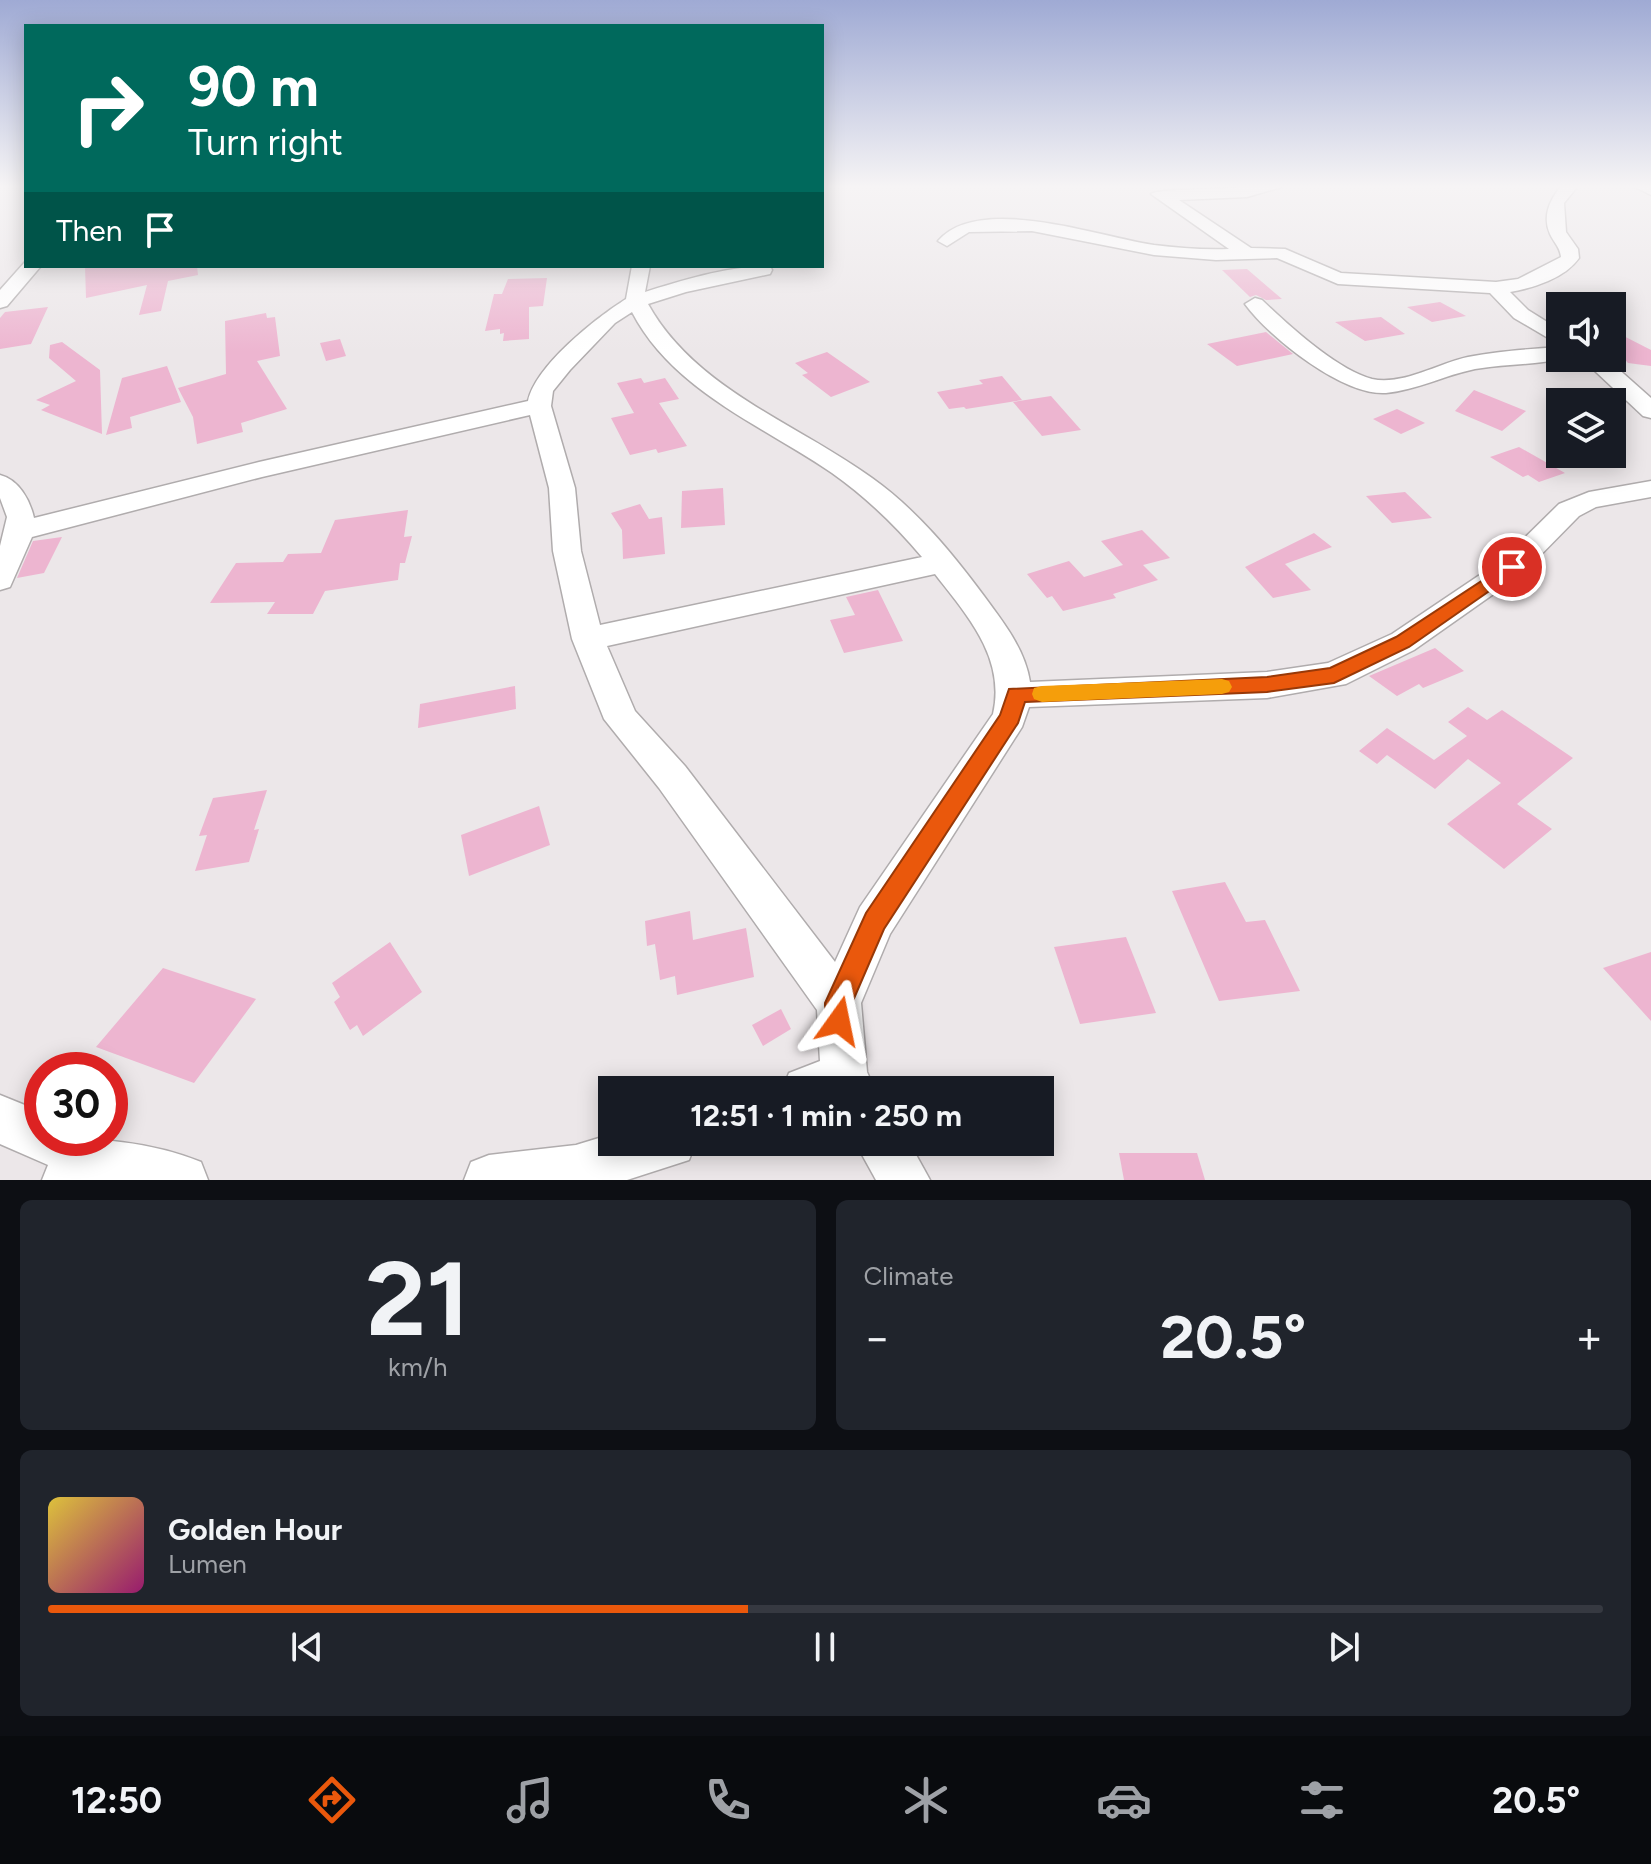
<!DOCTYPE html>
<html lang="en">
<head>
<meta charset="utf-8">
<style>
  :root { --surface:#171b24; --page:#20242c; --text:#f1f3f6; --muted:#9ea1a6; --line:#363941; --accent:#ea580c }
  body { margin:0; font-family:Figtree,sans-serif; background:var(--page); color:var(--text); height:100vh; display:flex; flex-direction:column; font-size:30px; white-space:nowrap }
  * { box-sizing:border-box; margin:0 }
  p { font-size:26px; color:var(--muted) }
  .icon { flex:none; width:44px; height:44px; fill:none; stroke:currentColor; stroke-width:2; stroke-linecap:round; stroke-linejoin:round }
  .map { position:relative; height:1180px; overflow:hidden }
  .side { display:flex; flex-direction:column; gap:20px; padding:20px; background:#0d0f14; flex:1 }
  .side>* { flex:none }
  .top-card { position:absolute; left:24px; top:24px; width:800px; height:244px; border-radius:0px; box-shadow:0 4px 20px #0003; background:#00695c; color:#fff; overflow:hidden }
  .tools { position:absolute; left:1546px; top:292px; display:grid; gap:16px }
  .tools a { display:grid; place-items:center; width:80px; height:80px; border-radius:0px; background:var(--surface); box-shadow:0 4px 20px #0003; font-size:40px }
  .speed { position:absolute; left:24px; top:1052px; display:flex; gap:16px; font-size:40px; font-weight:700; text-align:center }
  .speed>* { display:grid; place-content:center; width:104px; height:104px; border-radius:50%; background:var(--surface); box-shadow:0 4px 20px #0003; line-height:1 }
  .speed .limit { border:12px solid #d22; background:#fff; color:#111 }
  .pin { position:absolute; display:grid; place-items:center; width:68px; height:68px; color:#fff; margin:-34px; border:4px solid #fff; border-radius:50%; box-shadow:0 2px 8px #0007 }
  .me { position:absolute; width:88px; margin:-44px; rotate:12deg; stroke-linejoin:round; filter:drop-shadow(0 0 6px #0008) }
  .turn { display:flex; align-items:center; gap:28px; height:168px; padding:0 32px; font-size:36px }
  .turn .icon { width:104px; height:104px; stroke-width:2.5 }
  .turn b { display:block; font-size:56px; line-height:68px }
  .then { display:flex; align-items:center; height:76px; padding:0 32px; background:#0003; gap:16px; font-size:30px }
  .big { font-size:60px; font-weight:700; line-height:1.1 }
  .side .tile { flex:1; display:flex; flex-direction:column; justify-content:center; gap:12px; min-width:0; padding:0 28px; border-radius:12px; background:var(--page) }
  .side .dial { align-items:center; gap:0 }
  .dial b { font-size:104px; line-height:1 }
  .song { display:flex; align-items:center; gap:24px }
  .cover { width:96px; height:96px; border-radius:12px; background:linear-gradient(135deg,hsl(50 70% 55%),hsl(320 70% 35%)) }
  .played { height:8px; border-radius:4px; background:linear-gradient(90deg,var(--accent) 45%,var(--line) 45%) }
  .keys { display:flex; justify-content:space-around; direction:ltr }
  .heat { display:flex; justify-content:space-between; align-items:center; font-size:44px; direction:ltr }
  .side .tiles { flex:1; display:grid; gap:20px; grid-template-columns:1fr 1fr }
  .tile:last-child { grid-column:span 2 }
  .trip { position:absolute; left:598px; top:1076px; width:456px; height:80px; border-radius:0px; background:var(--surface); box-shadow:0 4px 20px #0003; font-weight:700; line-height:80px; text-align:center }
  .dock { display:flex; height:128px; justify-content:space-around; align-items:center; background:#090b0e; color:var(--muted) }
  .dock .icon { width:56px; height:56px }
  .dock .current { color:var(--accent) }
  .dock b { font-size:36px; color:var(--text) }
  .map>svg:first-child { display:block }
</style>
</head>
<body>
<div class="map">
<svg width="1651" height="1180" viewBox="0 0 1651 1180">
  <rect width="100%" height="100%" fill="#ece7e9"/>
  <g fill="#edb5d0">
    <polygon points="85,266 197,266 198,275 168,281 161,311 139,315 147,285 86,298"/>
    <polygon points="1247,269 1282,299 1266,300 1256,295 1250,297 1222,270"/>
    <polygon points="547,278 543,306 529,307 529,339 503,341 504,333 500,334 500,329 485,331 494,294 502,294 508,279"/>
    <polygon points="1440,302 1466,316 1432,322 1407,307"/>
    <polygon points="48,307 31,344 0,349 0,318 5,312"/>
    <polygon points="266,313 267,318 275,317 280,356 257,361 287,409 241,423 243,432 197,444 193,417 178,388 226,374 225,321"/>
    <polygon points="1381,317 1405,334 1365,341 1335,322"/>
    <polygon points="1612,330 1651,350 1651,366 1628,363 1612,345"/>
    <polygon points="1266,332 1293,354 1237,366 1207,344"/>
    <polygon points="340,339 346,356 326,361 320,343"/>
    <polygon points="62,342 100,370 102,434 41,410 50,405 36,400 76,381 49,358 50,345"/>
    <polygon points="827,352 870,382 831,397 802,375 808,373 795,363"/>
    <polygon points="167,366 181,402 130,417 132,428 106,435 122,378"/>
    <polygon points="1002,376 1022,400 966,409 964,407 949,409 937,392 983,384 979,380"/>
    <polygon points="641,378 644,383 665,378 679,399 659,403 687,446 658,453 656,449 630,455 611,418 634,413 617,383"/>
    <polygon points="1474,390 1526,411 1502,431 1455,411"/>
    <polygon points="1051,396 1081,430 1042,436 1013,402"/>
    <polygon points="1397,409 1425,423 1401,434 1373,419"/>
    <polygon points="1519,447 1565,473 1539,482 1528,475 1523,477 1490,457"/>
    <polygon points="723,488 725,525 681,528 682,491"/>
    <polygon points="1405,492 1432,518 1392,523 1366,496"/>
    <polygon points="640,504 649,519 662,517 665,554 623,559 622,530 611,513"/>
    <polygon points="408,510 404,537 412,536 405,563 400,563 398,580 325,591 313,614 267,614 275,602 210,603 236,563 283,562 288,554 321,553 335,520"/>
    <polygon points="1142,530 1170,558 1143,565 1158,580 1113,594 1116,598 1063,611 1052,596 1047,598 1027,574 1069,561 1084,577 1123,565 1101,541"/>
    <polygon points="1314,533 1332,547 1285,564 1311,590 1273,598 1245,567"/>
    <polygon points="62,537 44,573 17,578 33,541"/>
    <polygon points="878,590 903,641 844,653 830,620 855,615 846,597"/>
    <polygon points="1435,648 1464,671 1423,688 1419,684 1397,696 1369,676"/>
    <polygon points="515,686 516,709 418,728 420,704"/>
    <polygon points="1468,707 1487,720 1502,710 1573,758 1517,804 1552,829 1504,869 1447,824 1501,783 1468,759 1435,789 1387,755 1377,764 1359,751 1387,728 1434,760 1467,736 1448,722"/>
    <polygon points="267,790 254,830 259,829 249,862 195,871 207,835 199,836 213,798"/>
    <polygon points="539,806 550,845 469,876 461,835"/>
    <polygon points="1225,882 1246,922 1265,920 1300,991 1219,1001 1172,891"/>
    <polygon points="690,911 693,940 746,928 754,977 677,995 675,976 660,980 655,944 647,946 645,921"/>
    <polygon points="1126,937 1156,1013 1080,1024 1054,947"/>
    <polygon points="390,942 422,992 363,1036 357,1025 350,1030 334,1002 340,997 332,983"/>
    <polygon points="1651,952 1651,1021 1603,968"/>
    <polygon points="163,968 256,999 194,1083 96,1047"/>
    <polygon points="781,1009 791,1029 763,1046 752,1025"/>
    <polygon points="1119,1153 1197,1153 1205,1180 1124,1180"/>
  </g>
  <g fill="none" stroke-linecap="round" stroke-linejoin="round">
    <defs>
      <g id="minor">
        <path d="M1253 186H1285L1247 197 1179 200 1251 248 1285 249 1341 273 1496 282 1518 279 1561 257C1560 247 1554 243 1550 234 1542 216 1550 200 1561 186H1578L1564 203 1566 232 1578 249 1579 258C1565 278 1534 288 1510 292L1528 310 1560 330V345L1514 318 1490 293 1338 284 1277 258 1216 260 1154 255 1032 231 969 232 947 246 938 241C978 193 1100 237 1154 245 1178 248 1204 250 1229 249L1151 194C1159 188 1234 190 1253 186Z"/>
        <polygon points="1633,186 1651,186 1651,195"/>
        <polygon points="25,262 26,266 41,266 7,306 0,308 0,290"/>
        <path d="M632 266H650L645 292C684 280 729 266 770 266L772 270 770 274 686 292 648 304C695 389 796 423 872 478 917 510 952 553 984 596 1003 622 1025 649 1030 682L1267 672 1328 663 1392 634 1502 560 1559 504 1589 492 1651 481V497L1596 507 1579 516 1522 574 1414 650 1346 684 1267 698 1029 707 1022 727 890 934 861 1003 867 1072 875 1090H782L789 1073 820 1061 817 1010 659 788 604 719 572 639 553 551 549 488 530 415 262 477 32 537 10 587 0 590V546L7 517 0 498V475C19 480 30 500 34 518L259 462 528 401C536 365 596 318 626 299ZM632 312C673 391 762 425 832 473 866 497 895 525 922 557L600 625 581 551 575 488 551 406 553 391 570 370 615 323ZM935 574C967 615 1006 658 993 714L860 907 835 962 685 766 635 711 607 646Z"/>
        <path d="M1255 298 1262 300C1288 325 1337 370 1372 379 1402 386 1439 363 1468 357 1498 351 1529 349 1560 347V358H1566C1537 365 1505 364 1475 369 1445 375 1417 390 1386 393 1343 396 1270 338 1245 304Z"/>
        <polygon points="1581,358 1606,358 1651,398 1651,418 1643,416"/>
        <path d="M0 1095 42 1112V1138C96 1138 150 1141 201 1162L208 1180H42L48 1165 0 1144Z"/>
        <polygon points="612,1134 612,1142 696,1142 689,1160 627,1180 464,1180 471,1162 489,1155 576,1145"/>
        <polygon points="855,1142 909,1142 930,1180 876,1180"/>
      </g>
    </defs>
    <use href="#minor" stroke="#b0acad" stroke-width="3"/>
    <use href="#minor" fill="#fff" fill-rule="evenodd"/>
  </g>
  <linearGradient id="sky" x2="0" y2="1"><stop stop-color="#9faad4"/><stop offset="0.53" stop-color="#f6f4f5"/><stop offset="1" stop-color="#f6f4f5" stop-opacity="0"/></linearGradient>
  <rect width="1651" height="352" fill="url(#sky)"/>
  <polygon fill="#ea580c" stroke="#983908" stroke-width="2" points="1512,561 1521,567 1518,571 1409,647 1334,683 1267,692 1025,702 1018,723 884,929 852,1003 853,1021 849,1031 839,1035 829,1031 825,1021 825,1003 866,913 1000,715 1009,689 1267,677 1330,668 1396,637"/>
  <polygon fill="#f59e0b" points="1222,679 1229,681 1232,687 1229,692 1222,694 1042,702 1034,699 1032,694 1034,688 1042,686"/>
</svg>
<div class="tools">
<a><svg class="icon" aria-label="sound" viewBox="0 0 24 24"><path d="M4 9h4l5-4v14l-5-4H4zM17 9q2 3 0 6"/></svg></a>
<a><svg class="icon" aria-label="layers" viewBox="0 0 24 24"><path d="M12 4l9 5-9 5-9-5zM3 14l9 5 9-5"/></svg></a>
</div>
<div class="speed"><div class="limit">30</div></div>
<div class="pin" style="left:1512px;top:567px;background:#d93025"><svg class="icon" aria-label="arrive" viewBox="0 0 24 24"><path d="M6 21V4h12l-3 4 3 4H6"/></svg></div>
<svg class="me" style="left:839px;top:1021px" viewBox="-20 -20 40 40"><path d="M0-17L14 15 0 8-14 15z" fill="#ea580c" stroke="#fff" stroke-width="4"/></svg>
<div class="trip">12:51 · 1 min · 250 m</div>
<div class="top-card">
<div class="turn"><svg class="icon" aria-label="right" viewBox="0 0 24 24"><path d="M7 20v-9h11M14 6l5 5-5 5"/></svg><div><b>90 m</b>Turn right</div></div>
<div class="then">Then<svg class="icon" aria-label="arrive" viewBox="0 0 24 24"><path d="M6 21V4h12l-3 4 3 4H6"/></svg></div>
</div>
</div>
<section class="side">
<div class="tiles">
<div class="tile dial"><b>21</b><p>km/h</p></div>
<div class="tile"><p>Climate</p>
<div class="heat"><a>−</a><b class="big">20.5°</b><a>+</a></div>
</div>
<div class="tile">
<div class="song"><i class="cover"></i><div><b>Golden Hour</b><p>Lumen</p></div></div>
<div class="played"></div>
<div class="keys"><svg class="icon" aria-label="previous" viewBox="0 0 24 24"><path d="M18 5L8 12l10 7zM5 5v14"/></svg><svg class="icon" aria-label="pause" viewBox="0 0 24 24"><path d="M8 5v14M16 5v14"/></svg><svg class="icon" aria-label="next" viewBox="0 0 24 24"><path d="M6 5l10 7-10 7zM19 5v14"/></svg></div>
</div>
</div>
</section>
<nav class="dock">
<b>12:50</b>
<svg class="icon current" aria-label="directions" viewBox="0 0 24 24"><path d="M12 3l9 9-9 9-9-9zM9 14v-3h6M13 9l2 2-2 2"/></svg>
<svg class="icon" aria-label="music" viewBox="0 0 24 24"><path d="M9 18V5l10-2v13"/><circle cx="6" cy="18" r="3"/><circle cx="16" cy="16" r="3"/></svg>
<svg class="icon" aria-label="phone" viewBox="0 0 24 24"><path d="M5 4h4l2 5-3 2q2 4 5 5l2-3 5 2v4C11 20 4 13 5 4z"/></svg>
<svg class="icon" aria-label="climate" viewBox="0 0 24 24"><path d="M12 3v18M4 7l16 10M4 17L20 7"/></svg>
<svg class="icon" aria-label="car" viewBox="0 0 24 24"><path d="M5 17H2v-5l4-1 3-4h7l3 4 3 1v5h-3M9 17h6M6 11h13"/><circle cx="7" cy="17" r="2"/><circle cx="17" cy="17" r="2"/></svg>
<svg class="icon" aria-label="filters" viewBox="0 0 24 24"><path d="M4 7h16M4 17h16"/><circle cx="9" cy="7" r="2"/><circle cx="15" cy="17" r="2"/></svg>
<b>20.5°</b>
</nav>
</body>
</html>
